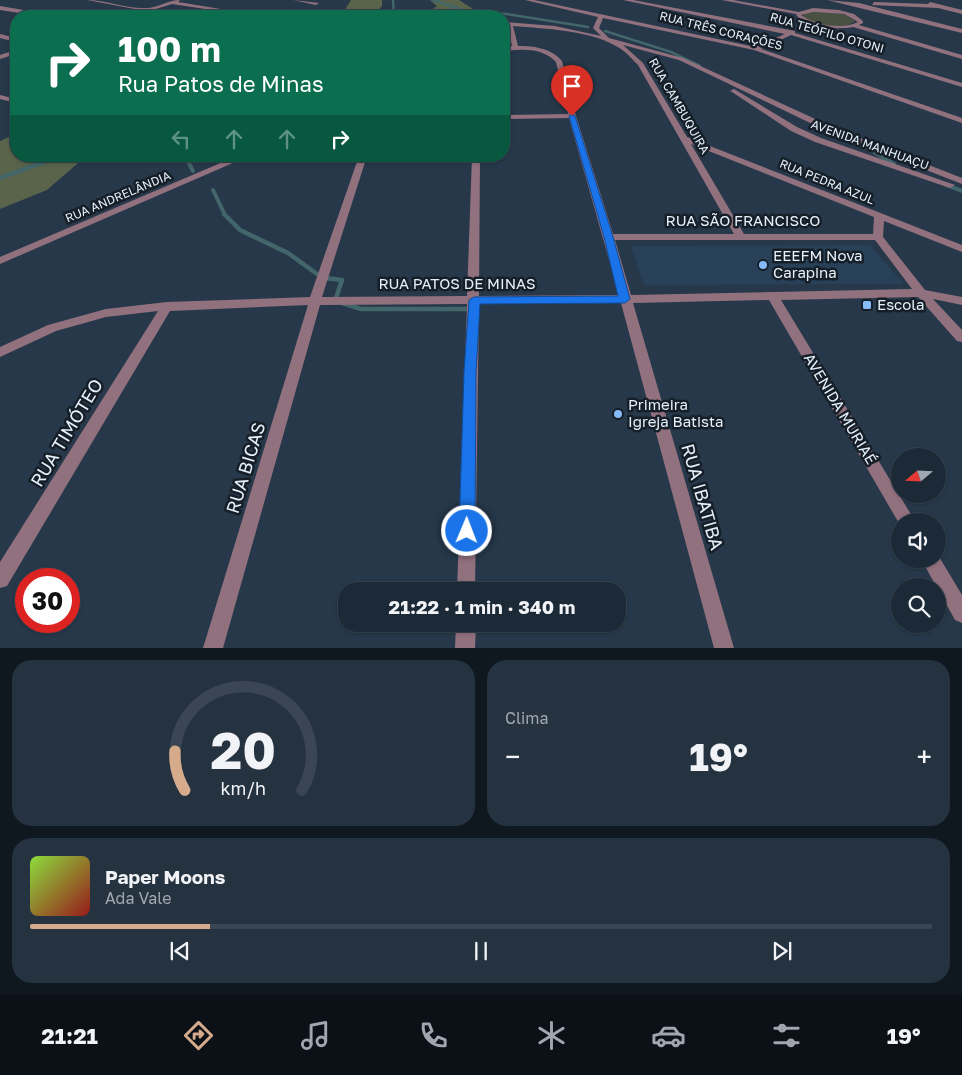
<!DOCTYPE html>
<html lang="pt">
<head>
<meta charset="utf-8">
<style>
  :root { --surface:#1c2a38; --page:#253240; --text:#f1f3f6; --muted:#a0a7ae; --line:#3a4653; --accent:#d6ab8b }
  body { margin:0; font-family:"Golos Text",sans-serif; background:var(--page); color:var(--text); height:100vh; display:flex; flex-direction:column; font-size:19px; white-space:nowrap }
  * { box-sizing:border-box; margin:0 }
  p { font-size:16px; color:var(--muted) }
  .icon { flex:none; width:28px; height:28px; fill:none; stroke:currentColor; stroke-width:2; stroke-linecap:round; stroke-linejoin:round }
  .map { position:relative; height:648px; overflow:hidden }
  .drawer { display:flex; flex-direction:column; gap:12px; padding:12px; background:#0f171f; flex:1 }
  .drawer>* { flex:none }
  .top-card { position:absolute; left:10px; top:10px; width:500px; height:152px; border-radius:20px; box-shadow:0 1px 4px #0004,0 0 0 1px var(--line); background:#0b6e4f; color:#fff; overflow:hidden }
  .needle { width:32px; rotate:251deg }
  .buttons { position:absolute; left:891px; top:448px; display:grid; gap:10px }
  .buttons a { display:grid; place-items:center; width:55px; height:55px; border-radius:50%; background:var(--surface); box-shadow:0 1px 4px #0004,0 0 0 1px var(--line); font-size:25px }
  .speed { position:absolute; left:15px; top:568px; display:flex; gap:10px; font-size:25px; font-weight:700; text-align:center }
  .speed>* { display:grid; place-content:center; width:65px; height:65px; border-radius:50%; background:var(--surface); box-shadow:0 1px 4px #0004,0 0 0 1px var(--line); line-height:1 }
  .speed .limit { border:8px solid #d22; background:#fff; color:#111 }
  .pin { position:absolute; display:grid; place-items:center; width:42px; height:42px; color:#fff; margin:-51px -21px; border-radius:50% 50% 50% 0; rotate:-45deg; box-shadow:0 0 5px #0007 }
  .pin .icon { rotate:45deg }
  .me { position:absolute; width:55px; margin:-28px; rotate:1deg; stroke-linejoin:round; filter:drop-shadow(0 0 4px #0008) }
  .turn { display:flex; align-items:center; gap:18px; height:105px; padding:0 25px; font-size:22px }
  .turn .icon { width:65px; height:65px; stroke-width:2.5 }
  .turn b { display:block; font-size:35px; line-height:42px }
  .lanes { display:flex; align-items:center; height:48px; padding:0 25px; background:#0003; justify-content:center; gap:25px; direction:ltr }
  .lanes .off { opacity:.35 }
  .big { font-size:38px; font-weight:700; line-height:1.1 }
  .drawer .widget { flex:1; display:flex; flex-direction:column; justify-content:center; gap:8px; min-width:0; padding:0 18px; border-radius:20px; background:var(--page) }
  .drawer .dial { align-items:center; gap:0 }
  .dial svg { height:130px; overflow:visible; fill:none; stroke:var(--line); stroke-width:7; stroke-linecap:round; text-anchor:middle }
  .dial text { fill:var(--text); stroke:none }
  .song { display:flex; align-items:center; gap:15px }
  .cover { width:60px; height:60px; border-radius:8px; background:linear-gradient(135deg,hsl(90 70% 55%),hsl(0 70% 35%)) }
  .played { height:5px; border-radius:2px; background:linear-gradient(90deg,var(--accent) 20%,var(--line) 20%) }
  .keys { display:flex; justify-content:space-around; direction:ltr }
  .heat { display:flex; justify-content:space-between; align-items:center; font-size:28px; direction:ltr }
  .drawer .tiles { flex:1; display:grid; gap:12px; grid-template-columns:1fr 1fr }
  .widget:last-child { grid-column:span 2 }
  .trip { position:absolute; left:338px; top:582px; width:288px; height:50px; border-radius:20px; background:var(--surface); box-shadow:0 1px 4px #0004,0 0 0 1px var(--line); font-weight:700; line-height:50px; text-align:center }
  .menu { display:flex; height:80px; justify-content:space-around; align-items:center; background:#0b1116; color:var(--muted) }
  .menu .icon { width:35px; height:35px }
  .menu .on { color:var(--accent) }
  .menu b { font-size:22px; color:var(--text) }
  .map>svg:first-child { display:block }
</style>
</head>
<body>
<div class="map">
<svg width="962" height="648" viewBox="0 0 962 648">
  <rect width="100%" height="100%" fill="#26384a"/>
  <polygon fill="#294158" points="870,245 904,284 644,285 631,246"/>
  <path fill="#495140" d="M811 12 843 14 855 21C844 31 814 25 803 16L804 14Z"/>
  <g fill="#59644b">
    <polygon points="351,0 382,0 382,6 377,12 378,16 341,16"/>
    <polygon points="430,0 459,0 478,12 469,16 422,16 437,6"/>
    <polygon points="16,134 16,156 86,156 47,190 0,209 0,141"/>
  </g>
  <g fill="none" stroke-linecap="round" stroke-linejoin="round">
    <g stroke="#43666a" stroke-width="2.5">
      <polyline points="393,0 394,16"/>
      <polyline points="433,0 463,10 507,14 588,27"/>
      <polyline points="605,31 671,52 700,66"/>
    </g>
    <g stroke="#43666a" stroke-width="4">
      <polyline points="859,143 894,164"/>
      <polyline points="185,156 193,171"/>
      <polyline points="0,178 61,156"/>
      <polyline points="946,185 962,191"/>
      <polyline points="213,190 225,215"/>
    </g>
    <g stroke="#43666a" stroke-width="4.5">
      <polyline points="224,214 240,230 288,253 317,274"/>
      <polyline points="325,278 342,280 336,298"/>
      <polyline points="339,302 361,309 468,309"/>
    </g>
    <g fill="#92717e" fill-rule="evenodd">
      <path d="M87 0C106 0 126 9 146 8 158 8 168 0 180 0L178 2 264 16H252L172 4 133 16H126L140 10Z"/>
      <polygon points="293,0 319,3 316,5"/>
      <path d="M525 0H534L755 47 785 34 623 0H633L795 31V33L962 83V87L791 35 761 49 962 118V123L754 50 603 18 599 28 609 38 683 58 837 129 962 178V184L831 133 679 60 623 45 643 63 687 137 962 245V252L884 221 883 237 925 290 962 297V305L933 299 962 330V342L957 341 918 297 781 300 915 521H900V525L769 300 633 303 734 648H714L621 303 479 304 475 591H457L467 304 320 305 223 648H203L308 305 170 311 7 586 0 588V562L158 311 106 317 56 331 0 357V347L48 325 106 309 167 302 310 297 359 156H367L322 297 467 296 472 156H480L479 296 619 295 569 118 504 119V115L568 114 556 62C542 47 522 49 504 51V47L512 46 508 26H504V22L555 26 601 36 593 28 598 17ZM513 26C546 29 593 30 621 49 627 53 633 60 638 65L734 234H613L576 116 562 61C551 48 534 46 518 46ZM691 144 874 217 873 234H744ZM615 240H875L912 289 631 295Z"/>
      <path d="M722 0H733L799 12 813 8 839 10 854 14 863 21V23L859 25 962 55V59L853 27C839 30 802 28 796 14ZM813 12 844 14 858 22C842 30 815 25 801 15Z"/>
      <polygon points="827,0 859,3 962,29 962,33"/>
      <polygon points="874,2 928,4 930,2 962,10 962,14 938,8 872,5"/>
      <polygon points="0,6 47,14 50,16 39,16 0,10"/>
      <polygon points="0,34 16,38 16,42 0,38"/>
      <polygon points="16,50 16,54 0,59 0,55"/>
      <polygon points="734,89 797,127 821,138 955,185 950,188 947,187 815,142 791,131 732,92 730,91"/>
      <polygon points="0,95 16,99 16,103 0,99"/>
      <polygon points="237,156 249,156 0,264 0,257"/>
      <polygon points="938,555 962,595 962,623 955,620 921,559 938,559"/>
      <polygon points="456,624 476,624 475,648 455,648"/>
    </g>
  </g>
  <polygon fill="#1a73e8" stroke="#114b97" points="572,114 575,116 613,237 630,299 625,303 480,304 476,372 475,531 473,537 467,539 462,537 459,531 464,372 469,300 474,297 618,296 604,237 569,116"/>
  <g fill="#86bbfb" stroke="#161f27" stroke-width="2">
    <circle cx="763" cy="265" r="5"/>
    <rect x="862" y="300" width="10" height="10" rx="2.5"/>
    <circle cx="618" cy="414" r="5"/>
  </g>
  <g text-anchor="middle" stroke-width="5" stroke-linejoin="round" paint-order="stroke">
    <g font-size="12" fill="#e4f0fb" stroke="#161f27">
      <text transform="translate(721 31) rotate(14)" y="4">RUA TRÊS CORAÇÕES</text>
      <text transform="translate(827 33) rotate(16)" y="4">RUA TEÓFILO OTONI</text>
      <text transform="translate(679 106) rotate(60)" y="4">RUA CAMBUQUIRA</text>
      <text transform="translate(870 145) rotate(20)" y="4">AVENIDA MANHUAÇU</text>
      <text transform="translate(827 182) rotate(22)" y="4">RUA PEDRA AZUL</text>
      <text transform="translate(118 197) rotate(-23)" y="4">RUA ANDRELÂNDIA</text>
    </g>
    <g font-size="15" fill="#e4f0fb" stroke="#161f27">
      <text x="743" y="226">RUA SÃO FRANCISCO</text>
      <text x="457" y="289">RUA PATOS DE MINAS</text>
      <text transform="translate(840 409) rotate(59)" y="5">AVENIDA MURIAÉ</text>
    </g>
    <g font-size="15" fill="#e4f0fb" stroke="#161f27" text-anchor="start">
      <text x="773" y="261">EEEFM Nova<tspan x="773" dy="17">Carapina</tspan></text>
      <text x="877" y="310">Escola</text>
      <text x="628" y="410">Primeira<tspan x="628" dy="17">Igreja Batista</tspan></text>
    </g>
    <g font-size="18" fill="#e4f0fb" stroke="#161f27">
      <text transform="translate(67 433) rotate(-59)" y="6">RUA TIMÓTEO</text>
      <text transform="translate(246 468) rotate(-73)" y="6">RUA BICAS</text>
      <text transform="translate(702 497) rotate(74)" y="6">RUA IBATIBA</text>
    </g>
  </g>
</svg>
<div class="buttons">
<a><svg class="needle" viewBox="-14 -14 28 28"><path d="M0-13l5 13h-10z" fill="#e53935"/><path d="M0 13l5-13h-10z" fill="#a0a7ae"/></svg></a>
<a><svg class="icon" aria-label="sound" viewBox="0 0 24 24"><path d="M4 9h4l5-4v14l-5-4H4zM17 9q2 3 0 6"/></svg></a>
<a><svg class="icon" aria-label="search" viewBox="0 0 24 24"><circle cx="10" cy="10" r="6"/><path d="M15 15l6 6"/></svg></a>
</div>
<div class="speed"><div class="limit">30</div></div>
<div class="pin" style="left:572px;top:116px;background:#d93025"><svg class="icon" aria-label="arrive" viewBox="0 0 24 24"><path d="M6 21V4h12l-3 4 3 4H6"/></svg></div>
<svg class="me" style="left:467px;top:531px" viewBox="-20 -20 40 40"><circle r="17" fill="#1a73e8" stroke="#fff" stroke-width="3"/><path d="M0-11L8 9 0 5-8 9z" fill="#fff"/></svg>
<div class="trip">21:22 · 1 min · 340 m</div>
<div class="top-card">
<div class="turn"><svg class="icon" aria-label="right" viewBox="0 0 24 24"><path d="M7 20v-9h11M14 6l5 5-5 5"/></svg><div><b>100 m</b>Rua Patos de Minas</div></div>
<div class="lanes"><svg class="icon off" aria-label="left" viewBox="0 0 24 24"><path d="M17 20v-9H6M10 6l-5 5 5 5"/></svg><svg class="icon off" aria-label="ahead" viewBox="0 0 24 24"><path d="M12 20V5M6 11l6-6 6 6"/></svg><svg class="icon off" aria-label="ahead" viewBox="0 0 24 24"><path d="M12 20V5M6 11l6-6 6 6"/></svg><svg class="icon" aria-label="right" viewBox="0 0 24 24"><path d="M7 20v-9h11M14 6l5 5-5 5"/></svg></div>
</div>
</div>
<section class="drawer">
<div class="tiles">
<div class="widget dial"><svg viewBox="0 0 100 80">
<path d="M14 69A42 42 0 1 1 86 69"/>
<path d="M14 69A42 42 0 0 1 8 45" stroke="#d6ab8b"/>
<text x="50" y="56" font-size="32" font-weight="700">20</text>
<text x="50" y="72" font-size="11">km/h</text>
</svg></div>
<div class="widget"><p>Clima</p>
<div class="heat"><a>−</a><b class="big">19°</b><a>+</a></div>
</div>
<div class="widget">
<div class="song"><i class="cover"></i><div><b>Paper Moons</b><p>Ada Vale</p></div></div>
<div class="played"></div>
<div class="keys"><svg class="icon" aria-label="previous" viewBox="0 0 24 24"><path d="M18 5L8 12l10 7zM5 5v14"/></svg><svg class="icon" aria-label="pause" viewBox="0 0 24 24"><path d="M8 5v14M16 5v14"/></svg><svg class="icon" aria-label="next" viewBox="0 0 24 24"><path d="M6 5l10 7-10 7zM19 5v14"/></svg></div>
</div>
</div>
</section>
<nav class="menu">
<b>21:21</b>
<svg class="icon on" aria-label="directions" viewBox="0 0 24 24"><path d="M12 3l9 9-9 9-9-9zM9 14v-3h6M13 9l2 2-2 2"/></svg>
<svg class="icon" aria-label="music" viewBox="0 0 24 24"><path d="M9 18V5l10-2v13"/><circle cx="6" cy="18" r="3"/><circle cx="16" cy="16" r="3"/></svg>
<svg class="icon" aria-label="phone" viewBox="0 0 24 24"><path d="M5 4h4l2 5-3 2q2 4 5 5l2-3 5 2v4C11 20 4 13 5 4z"/></svg>
<svg class="icon" aria-label="climate" viewBox="0 0 24 24"><path d="M12 3v18M4 7l16 10M4 17L20 7"/></svg>
<svg class="icon" aria-label="car" viewBox="0 0 24 24"><path d="M5 17H2v-5l4-1 3-4h7l3 4 3 1v5h-3M9 17h6M6 11h13"/><circle cx="7" cy="17" r="2"/><circle cx="17" cy="17" r="2"/></svg>
<svg class="icon" aria-label="filters" viewBox="0 0 24 24"><path d="M4 7h16M4 17h16"/><circle cx="9" cy="7" r="2"/><circle cx="15" cy="17" r="2"/></svg>
<b>19°</b>
</nav>
</body>
</html>
